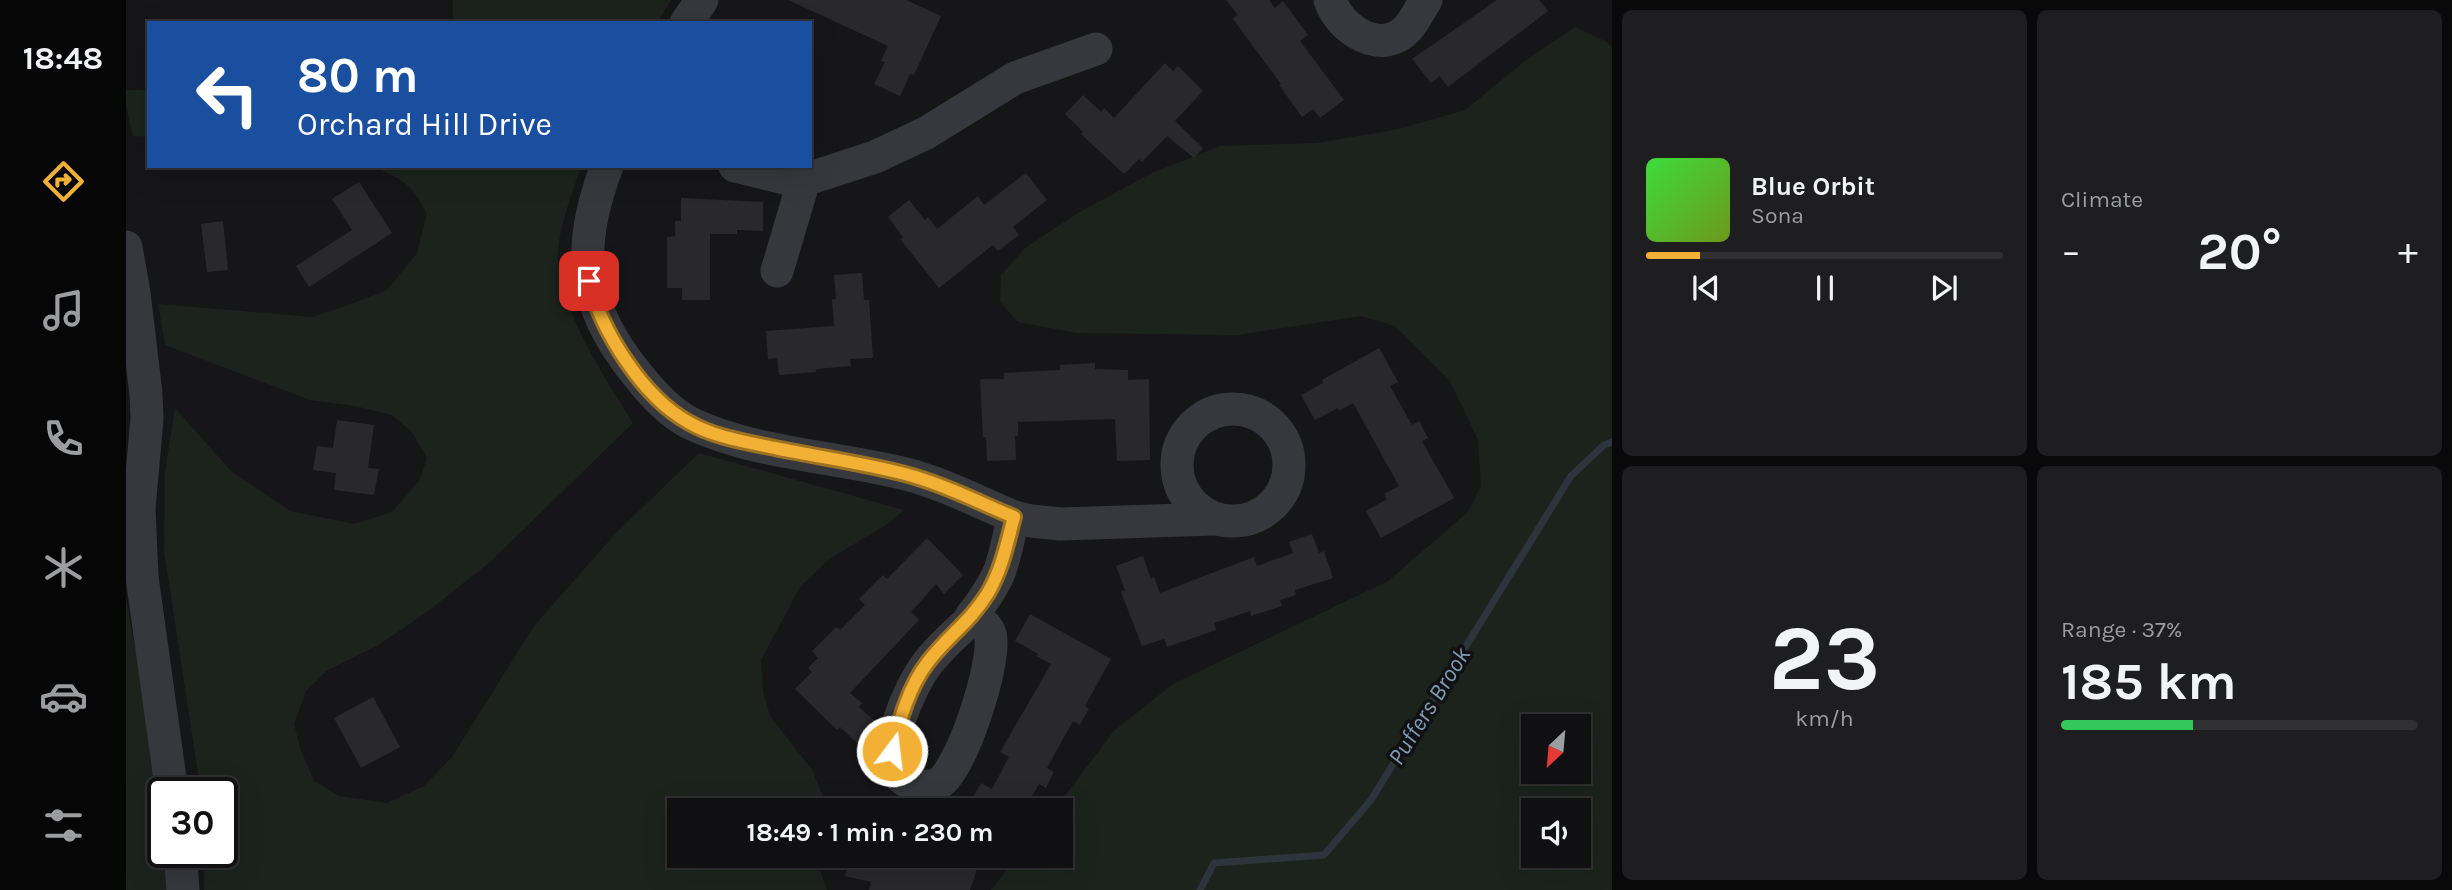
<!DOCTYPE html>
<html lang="en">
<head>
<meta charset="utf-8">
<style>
  :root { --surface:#101012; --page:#1e1e20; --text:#f1f3f6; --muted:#9c9d9f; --line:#303032; --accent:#f2b134 }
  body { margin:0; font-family:Karla,sans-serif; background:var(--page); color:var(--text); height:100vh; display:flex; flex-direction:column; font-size:26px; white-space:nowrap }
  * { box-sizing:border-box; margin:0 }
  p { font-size:23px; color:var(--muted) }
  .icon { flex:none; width:38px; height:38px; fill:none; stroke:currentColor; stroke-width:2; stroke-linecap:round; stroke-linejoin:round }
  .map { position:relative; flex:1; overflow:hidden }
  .panel { display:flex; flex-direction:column; gap:10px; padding:10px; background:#09090a; width:840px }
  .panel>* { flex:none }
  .banner { position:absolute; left:21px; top:21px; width:665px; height:147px; border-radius:0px; box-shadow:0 7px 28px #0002,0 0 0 2px var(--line); background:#1a4fa0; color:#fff; overflow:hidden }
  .needle { width:46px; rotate:206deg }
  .fabs { position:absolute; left:1395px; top:714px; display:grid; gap:14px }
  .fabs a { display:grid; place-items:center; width:70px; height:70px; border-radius:0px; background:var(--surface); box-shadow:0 7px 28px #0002,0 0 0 2px var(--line); font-size:35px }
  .speed { position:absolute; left:21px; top:777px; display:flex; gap:14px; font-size:35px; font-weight:700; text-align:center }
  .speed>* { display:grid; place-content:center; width:91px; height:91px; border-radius:50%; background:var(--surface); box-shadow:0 7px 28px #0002,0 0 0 2px var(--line); line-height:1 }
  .speed .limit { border:4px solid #111; border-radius:10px; background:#fff; color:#111 }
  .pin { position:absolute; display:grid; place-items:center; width:60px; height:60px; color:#fff; margin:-30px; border-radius:14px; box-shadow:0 4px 10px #0006 }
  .me { position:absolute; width:77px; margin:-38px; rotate:15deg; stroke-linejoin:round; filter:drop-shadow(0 0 5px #0008) }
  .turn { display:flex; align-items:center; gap:24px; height:147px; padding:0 35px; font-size:32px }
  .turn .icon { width:91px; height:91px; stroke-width:2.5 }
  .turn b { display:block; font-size:49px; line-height:60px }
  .big { font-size:52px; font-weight:700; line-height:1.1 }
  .panel .tile { flex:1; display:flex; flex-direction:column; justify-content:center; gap:10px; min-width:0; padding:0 24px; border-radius:10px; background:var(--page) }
  .panel .dial { align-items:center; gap:0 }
  .dial b { font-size:91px; line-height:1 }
  .song { display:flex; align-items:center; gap:21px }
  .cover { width:84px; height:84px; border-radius:10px; background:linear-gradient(135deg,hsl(120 70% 55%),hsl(80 70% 35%)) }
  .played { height:7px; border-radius:4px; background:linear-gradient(90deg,var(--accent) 15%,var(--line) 15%) }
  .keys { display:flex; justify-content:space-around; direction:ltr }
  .heat { display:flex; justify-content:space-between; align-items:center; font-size:38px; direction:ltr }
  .charge { height:10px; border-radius:5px; background:linear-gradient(90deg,#34c759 37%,var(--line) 0) }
  .panel .tiles { flex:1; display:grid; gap:10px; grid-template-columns:repeat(2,1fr) }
  .trip { position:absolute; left:541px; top:798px; width:406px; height:70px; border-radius:0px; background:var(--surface); box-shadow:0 7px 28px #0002,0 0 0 2px var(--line); font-weight:700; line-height:70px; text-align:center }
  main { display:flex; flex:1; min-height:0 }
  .tab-bar { display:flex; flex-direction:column; width:126px; justify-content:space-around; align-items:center; background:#060607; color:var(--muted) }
  .tab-bar .icon { width:49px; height:49px }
  .tab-bar .active { color:var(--accent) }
  .tab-bar b { font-size:32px; color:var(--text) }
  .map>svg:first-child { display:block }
</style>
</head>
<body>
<main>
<nav class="tab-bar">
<b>18:48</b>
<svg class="icon active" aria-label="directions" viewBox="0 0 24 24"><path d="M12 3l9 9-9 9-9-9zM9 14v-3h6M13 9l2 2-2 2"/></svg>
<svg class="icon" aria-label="music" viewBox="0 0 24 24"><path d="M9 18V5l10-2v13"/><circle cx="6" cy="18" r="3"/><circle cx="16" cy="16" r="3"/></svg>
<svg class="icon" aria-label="phone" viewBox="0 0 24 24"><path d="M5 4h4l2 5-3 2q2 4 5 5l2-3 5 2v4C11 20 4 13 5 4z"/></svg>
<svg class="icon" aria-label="climate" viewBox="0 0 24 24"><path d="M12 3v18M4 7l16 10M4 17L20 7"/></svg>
<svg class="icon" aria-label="car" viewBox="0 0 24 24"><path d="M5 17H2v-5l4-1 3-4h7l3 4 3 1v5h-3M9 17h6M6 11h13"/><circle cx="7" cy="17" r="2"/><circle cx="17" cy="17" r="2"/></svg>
<svg class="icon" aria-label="filters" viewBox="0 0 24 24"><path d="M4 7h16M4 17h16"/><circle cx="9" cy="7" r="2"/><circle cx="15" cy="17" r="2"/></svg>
</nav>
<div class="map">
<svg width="1486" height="890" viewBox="0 0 1486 890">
  <rect width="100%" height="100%" fill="#161618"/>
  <g fill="#1c231d" fill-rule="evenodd">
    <polygon points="327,0 545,0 531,23 327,23"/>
    <path d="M1449 27 1479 41 1486 47V890H865L891 856H934V810H928L988 731 1047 684 1262 581 1342 512 1355 486 1352 440 1324 381 1269 326 1235 316 1111 335 951 333 892 322 874 302 875 275 899 248 952 213 1026 173 1094 146 1190 143 1273 129 1339 110 1404 57ZM1407 726H1452V772H1407ZM1407 810H1452V856H1407Z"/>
    <polygon points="0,90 23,90 23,137 7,136 0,106"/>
    <path d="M245 166H455C447 192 430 234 432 261 436 314 479 378 507 423L364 562 301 612 254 644 200 671 180 691 168 724 174 748 188 781 213 796 261 803 298 786 326 757 408 626 490 533 573 453 778 510 763 523 703 559 674 587 635 660 637 691 644 716 686 770 699 801V810H553V856H695L693 867 701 890H78V852H96V793H75L38 550 39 472 49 408 105 471 164 511 228 524 266 512 294 480 301 458 286 432 266 415 229 406 184 400 39 345 32 304 186 317 223 305 261 290 291 253 301 214C286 183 276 179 245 166Z"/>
    <path d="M0 598C14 683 37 767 37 852H42L46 890H0Z"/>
  </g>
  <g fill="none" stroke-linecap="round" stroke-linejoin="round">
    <polyline stroke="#2c353c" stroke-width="7" points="1074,890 1088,863 1198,855 1245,800 1445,476 1478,445 1486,442"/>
  </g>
  <g fill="#29292c">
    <polygon points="662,0 780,0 815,16 788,75 784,74 774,96 748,84 759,62 755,61 762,46"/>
    <polygon points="1100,0 1143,0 1149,8 1157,1 1182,35 1174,41 1218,100 1194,118 1187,109 1176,117 1153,85 1155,84 1107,19 1112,15"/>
    <polygon points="1371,0 1413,0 1422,11 1322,87 1314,76 1305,83 1286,59"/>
    <polygon points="1039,63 1047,71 1052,66 1077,91 1049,121 1077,148 1068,158 1041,136 1016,162 1013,159 998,174 955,134 957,132 939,114 957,95 975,112 978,108 988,118"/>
    <polygon points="900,173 921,200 887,227 893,235 872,251 867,245 813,288 774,239 777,237 762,217 783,200 799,220 802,217 811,229 852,196 858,205"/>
    <polygon points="233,182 266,233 183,287 170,266 226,230 206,199"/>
    <polygon points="555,198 637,202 637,231 611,230 611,234 584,234 584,300 556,300 556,288 541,288 541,237 549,236 549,221 555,221"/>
    <polygon points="97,221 102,270 81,272 75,224"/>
    <polygon points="736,273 738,300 743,300 747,358 724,359 725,366 690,369 690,372 653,375 651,358 642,359 640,331 708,326 706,299 710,299 708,275"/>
    <polygon points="1253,348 1272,382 1264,386 1286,425 1293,421 1302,438 1296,441 1328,498 1255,538 1240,511 1261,499 1258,494 1273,486 1227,403 1213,411 1212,408 1189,420 1175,395 1197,383 1196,380"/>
    <polygon points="969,363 969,369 1002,370 1002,380 1023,379 1024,460 991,461 989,419 892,422 892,436 889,436 890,460 861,461 860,437 857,437 854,379 878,379 878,373 934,370 934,365"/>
    <polygon points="211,420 248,425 242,468 253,469 248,495 208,490 210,473 187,470 191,446 207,448"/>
    <polygon points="1186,534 1193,553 1198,551 1207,578 1169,590 1170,595 1154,600 1156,606 1125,616 1124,611 1088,623 1090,630 1041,647 1038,639 1016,646 995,592 999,590 990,566 1017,556 1025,579 1028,577 1034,593 1128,557 1131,566 1167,553 1163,542"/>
    <polygon points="801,538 837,575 818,594 810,584 785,612 793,620 724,693 736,703 733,707 752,724 733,745 714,727 711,730 669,689 686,672 682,668 692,658 686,651 710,627 714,630 739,605 733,599 757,575 761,579"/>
    <polygon points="904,614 985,659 959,706 963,709 954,725 947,721 921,768 928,772 920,788 913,784 898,810 840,810 855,783 866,789 883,757 874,752 925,664 910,656 912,654 889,641"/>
    <polygon points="247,697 274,747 235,768 208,718"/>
    <polygon points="724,856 827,856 853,863 844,890 743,890 745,882 719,876"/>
  </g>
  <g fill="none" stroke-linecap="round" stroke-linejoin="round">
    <g stroke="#37383d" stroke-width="33">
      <path d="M1204 0C1214 30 1256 57 1282 28 1289 20 1294 9 1300 0"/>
      <polyline points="560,23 576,0"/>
      <path d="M481 166C450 247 454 304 510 373 524 391 544 413 564 423 625 453 713 457 780 474 818 484 853 502 888 517"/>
      <polyline points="609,166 662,179 678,180"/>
      <polyline points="0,247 8,293 20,394 21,419 13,508 16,577 46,793"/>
      <polyline points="651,271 678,180 749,157 800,133 889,78 970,49"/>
      <circle cx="1107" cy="465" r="56"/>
      <path d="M846 615C853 621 861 625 864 634 872 658 834 777 810 785 799 788 784 786 775 777 753 754 784 686 801 664 813 648 828 635 842 622 853 605 867 589 874 570 880 553 883 534 888 517L905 521 934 524 1088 519"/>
      <polyline points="54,852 57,890"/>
    </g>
  </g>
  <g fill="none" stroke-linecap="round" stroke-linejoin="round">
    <defs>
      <path id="route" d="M463 281C475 331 517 397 562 422 587 437 620 442 649 448 692 457 736 463 779 474 817 484 852 502 888 517 881 543 876 569 862 593 844 622 822 636 802 662 782 688 774 720 766 751"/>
    </defs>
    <use href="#route" stroke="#9d7322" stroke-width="18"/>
    <use href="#route" stroke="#f2b134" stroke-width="12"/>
  </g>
  <g text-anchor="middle" stroke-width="7" stroke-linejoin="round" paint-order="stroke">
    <g font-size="24" font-style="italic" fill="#7f9bb3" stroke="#111113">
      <text transform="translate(1303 706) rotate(-58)" y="8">Puffers Brook</text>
    </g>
  </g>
</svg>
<div class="fabs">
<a><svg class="needle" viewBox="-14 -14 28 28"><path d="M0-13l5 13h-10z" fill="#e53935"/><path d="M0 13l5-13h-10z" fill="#9c9d9f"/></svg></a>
<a><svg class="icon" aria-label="sound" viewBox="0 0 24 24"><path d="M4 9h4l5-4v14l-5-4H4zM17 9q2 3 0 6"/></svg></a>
</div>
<div class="speed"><div class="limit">30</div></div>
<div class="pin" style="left:463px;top:281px;background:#d93025"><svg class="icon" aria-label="arrive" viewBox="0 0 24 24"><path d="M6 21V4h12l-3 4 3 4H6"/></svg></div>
<svg class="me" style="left:766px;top:751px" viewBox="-20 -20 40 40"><circle r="17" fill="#f2b134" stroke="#fff" stroke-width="3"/><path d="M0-11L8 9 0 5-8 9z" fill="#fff"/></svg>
<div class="trip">18:49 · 1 min · 230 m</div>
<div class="banner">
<div class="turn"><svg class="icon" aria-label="left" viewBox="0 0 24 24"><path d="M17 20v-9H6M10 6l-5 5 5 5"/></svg><div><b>80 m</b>Orchard Hill Drive</div></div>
</div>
</div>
<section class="panel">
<div class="tiles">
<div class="tile">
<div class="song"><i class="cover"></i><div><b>Blue Orbit</b><p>Sona</p></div></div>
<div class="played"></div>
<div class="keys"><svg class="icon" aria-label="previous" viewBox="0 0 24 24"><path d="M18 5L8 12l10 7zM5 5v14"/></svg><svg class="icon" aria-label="pause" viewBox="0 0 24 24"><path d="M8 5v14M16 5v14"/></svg><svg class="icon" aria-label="next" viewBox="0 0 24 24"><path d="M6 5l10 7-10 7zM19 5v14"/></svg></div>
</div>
<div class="tile"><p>Climate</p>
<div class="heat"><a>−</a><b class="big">20°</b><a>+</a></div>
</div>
<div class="tile dial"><b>23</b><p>km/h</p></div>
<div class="tile"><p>Range · 37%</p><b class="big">185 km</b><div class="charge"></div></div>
</div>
</section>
</main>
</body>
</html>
